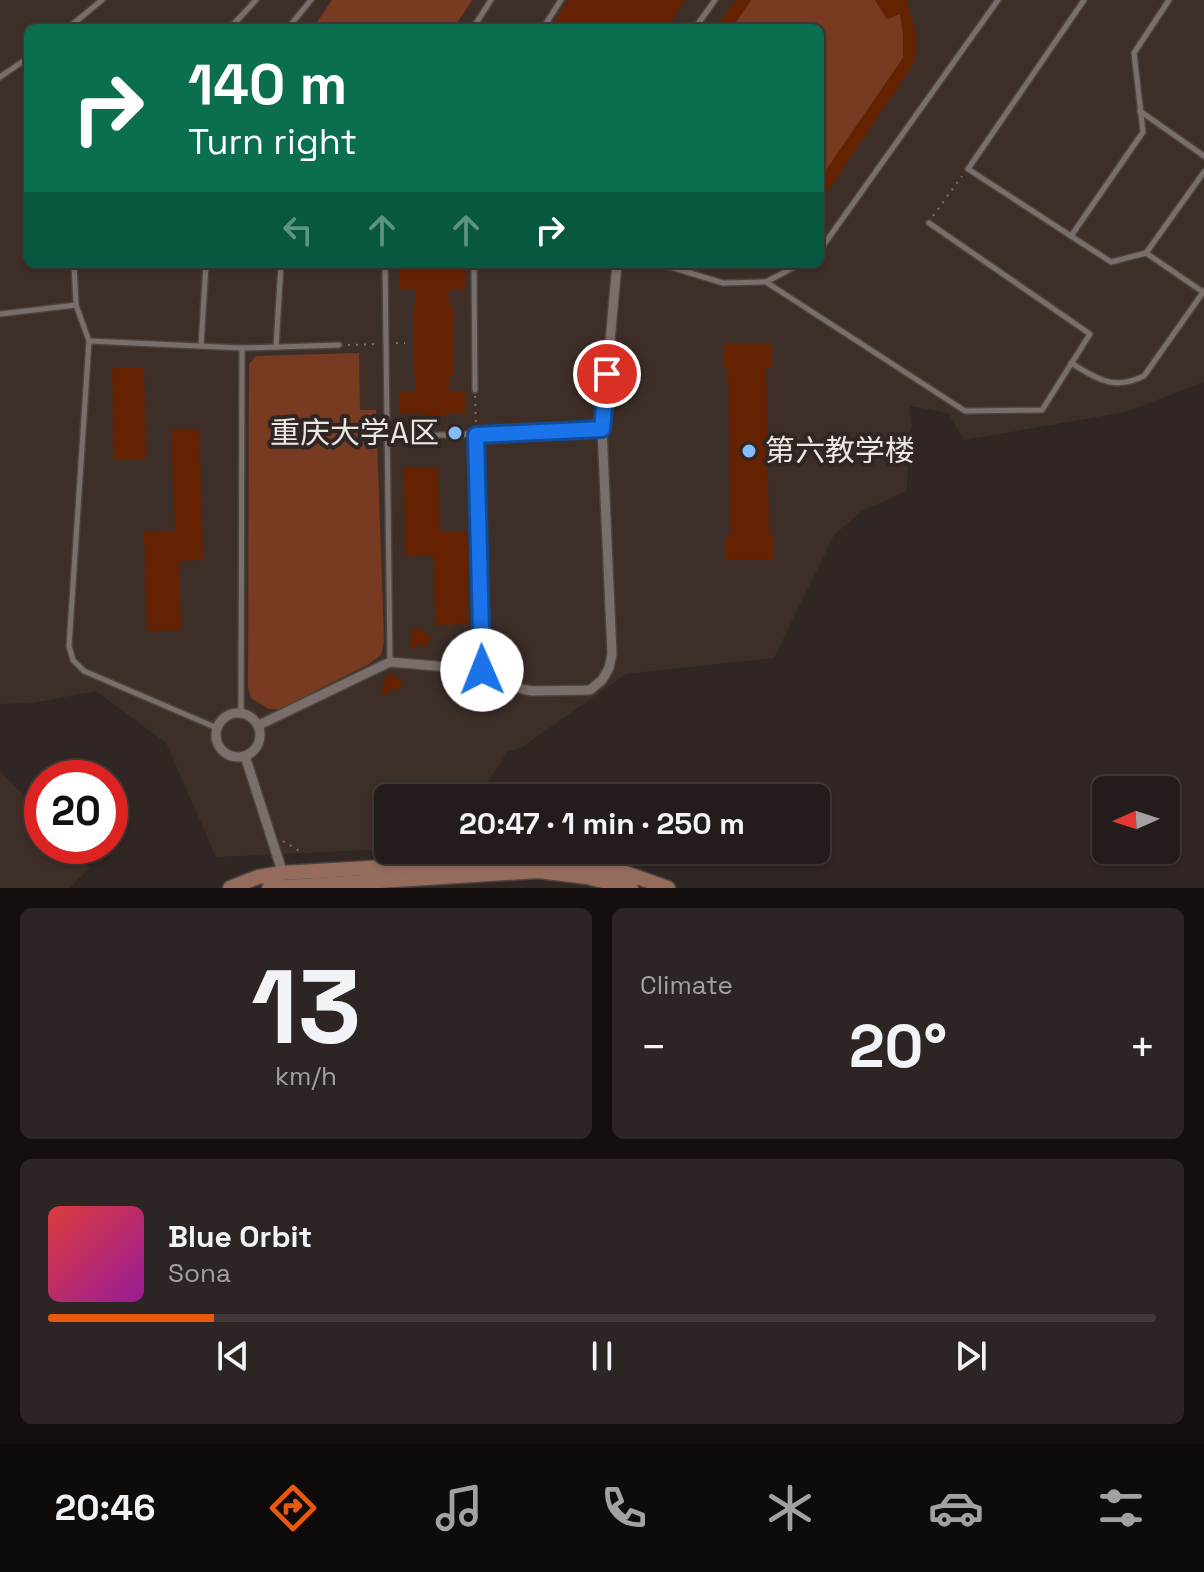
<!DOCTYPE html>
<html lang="en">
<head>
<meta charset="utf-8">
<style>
  :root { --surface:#241c1a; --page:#2c2523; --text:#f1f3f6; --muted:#a3a1a2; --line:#413a39; --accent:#ea580c }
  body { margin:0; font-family:"Space Grotesk","Noto Sans SC",sans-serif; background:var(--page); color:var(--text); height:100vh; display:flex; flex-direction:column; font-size:30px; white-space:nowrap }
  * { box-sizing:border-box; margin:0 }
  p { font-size:26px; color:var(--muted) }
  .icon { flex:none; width:44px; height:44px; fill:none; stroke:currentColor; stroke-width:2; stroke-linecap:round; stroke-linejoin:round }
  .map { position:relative; height:888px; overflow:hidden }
  .sheet { display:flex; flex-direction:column; gap:20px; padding:20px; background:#140f0e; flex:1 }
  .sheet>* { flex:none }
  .banner { position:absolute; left:24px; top:24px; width:800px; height:244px; border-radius:12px; box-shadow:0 2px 6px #0004,0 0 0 2px var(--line); background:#0b6e4f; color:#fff; overflow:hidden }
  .needle { width:52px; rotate:267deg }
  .fabs { position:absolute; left:1092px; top:776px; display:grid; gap:16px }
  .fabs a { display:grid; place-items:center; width:88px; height:88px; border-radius:12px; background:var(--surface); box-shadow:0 2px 6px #0004,0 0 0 2px var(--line); font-size:40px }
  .speed { position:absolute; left:24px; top:760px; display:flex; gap:16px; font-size:40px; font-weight:700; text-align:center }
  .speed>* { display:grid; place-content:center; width:104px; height:104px; border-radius:50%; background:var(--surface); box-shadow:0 2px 6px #0004,0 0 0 2px var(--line); line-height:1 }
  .speed .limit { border:12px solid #d22; background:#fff; color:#111 }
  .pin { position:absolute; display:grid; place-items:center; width:68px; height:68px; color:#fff; margin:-34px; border:4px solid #fff; border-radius:50%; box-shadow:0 2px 8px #0007 }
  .me { position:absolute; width:88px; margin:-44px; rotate:359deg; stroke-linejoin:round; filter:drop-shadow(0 0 6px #0008) }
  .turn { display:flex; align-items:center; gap:28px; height:168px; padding:0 32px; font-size:36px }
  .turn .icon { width:104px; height:104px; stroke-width:2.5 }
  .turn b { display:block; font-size:56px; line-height:68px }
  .lanes { display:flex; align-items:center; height:76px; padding:0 32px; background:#0003; justify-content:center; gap:40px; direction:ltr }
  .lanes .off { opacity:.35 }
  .big { font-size:60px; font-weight:700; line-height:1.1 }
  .sheet .card { flex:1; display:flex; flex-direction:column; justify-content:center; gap:12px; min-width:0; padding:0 28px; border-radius:12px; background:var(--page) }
  .sheet .dial { align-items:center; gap:0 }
  .dial b { font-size:104px; line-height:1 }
  .song { display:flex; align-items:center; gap:24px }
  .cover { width:96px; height:96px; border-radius:12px; background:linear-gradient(135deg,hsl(0 70% 55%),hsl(300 70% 35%)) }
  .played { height:8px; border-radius:4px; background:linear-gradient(90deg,var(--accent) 15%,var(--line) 15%) }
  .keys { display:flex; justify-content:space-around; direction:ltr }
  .heat { display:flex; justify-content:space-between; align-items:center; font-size:44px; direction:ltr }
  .sheet .tiles { flex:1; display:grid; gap:20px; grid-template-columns:1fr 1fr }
  .card:last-child { grid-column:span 2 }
  .trip { position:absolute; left:374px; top:784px; width:456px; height:80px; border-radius:12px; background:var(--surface); box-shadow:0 2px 6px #0004,0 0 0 2px var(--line); font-weight:700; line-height:80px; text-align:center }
  .tabs { display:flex; height:128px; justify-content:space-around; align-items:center; background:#0e0b0a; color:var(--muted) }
  .tabs .icon { width:56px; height:56px }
  .tabs .on { color:var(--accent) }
  .tabs b { font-size:36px; color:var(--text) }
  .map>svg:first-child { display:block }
</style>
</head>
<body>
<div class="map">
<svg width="1204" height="888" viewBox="0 0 1204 888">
  <rect width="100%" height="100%" fill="#302623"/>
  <g fill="#3e2e28" fill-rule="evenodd">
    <path d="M0 0H1204V382L1126 412 964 440 948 413 910 406 912 427 908 440 907 491 862 511 834 535 774 658 626 674 521 748 508 751 485 787 484 798H388V849L216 857 166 743 96 691 33 703 0 704ZM28 28H820V264H28Z"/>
    <polygon points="0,771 29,801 23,808 42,825 42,846 65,846 90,868 69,888 0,888"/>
  </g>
  <g fill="#783b21">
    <polygon points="332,0 472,0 454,28 313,28"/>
    <polygon points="751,0 875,0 887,19 900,14 903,34 903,58 820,179 820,28 732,28"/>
    <polygon points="359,353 360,410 376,410 384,641 381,655 369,664 280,709 269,709 251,698 248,687 249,364 256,356"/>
  </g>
  <g fill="#652200">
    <polygon points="568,0 685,0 667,28 550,28"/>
    <polygon points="735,0 751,0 732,28 716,28"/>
    <polygon points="875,0 906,0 916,34 914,63 820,202 820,179 903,58 903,34 900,14 887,19"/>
    <polygon points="420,265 466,268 466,289 450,289 450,306 453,306 453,375 450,375 450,391 466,391 466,413 446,413 446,416 399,413 399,391 416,391 416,375 413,375 413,306 416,306 416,289 399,289 399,268 420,268"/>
    <polygon points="723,343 771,343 771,367 766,367 769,535 774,535 774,559 726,560 726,536 731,536 728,367 723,367"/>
    <polygon points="112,367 144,367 146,459 114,459"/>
    <polygon points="199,429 203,560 179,561 181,630 147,631 144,532 175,531 171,430"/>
    <polygon points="438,467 439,532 467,532 468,624 435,625 434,555 405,556 404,468"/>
    <polygon points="417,628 431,636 426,647 418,643 415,649 409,646 413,638 410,632"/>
    <polygon points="389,673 403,681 399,690 393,687 387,695 381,692 385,683 382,682"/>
  </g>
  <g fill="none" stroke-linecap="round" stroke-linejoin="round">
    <defs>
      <g id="lane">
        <polyline points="1084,0 968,169 1111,262 1146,253 1204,172"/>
        <polyline points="68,28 102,0"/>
        <polyline points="230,28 256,0"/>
        <polyline points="288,28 311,0"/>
        <polyline points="473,28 491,0"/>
        <polyline points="543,28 561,0"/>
        <polyline points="695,28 715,0"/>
        <polyline points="0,77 28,58"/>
        <polyline points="1140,111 1204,156"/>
        <polyline points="1071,236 1143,132 1134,53 1169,0"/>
        <polyline points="820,250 998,0"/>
        <polyline points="1146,253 1203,292"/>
        <polyline points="74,264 76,305 89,341 69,646 73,660 84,671 217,728"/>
        <polyline points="385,264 390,662"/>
        <polyline points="474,264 475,390"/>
        <polyline points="661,264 723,283 766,282 800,264"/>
        <polyline points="766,282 965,411 1042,410 1090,334 929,223"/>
        <polyline points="0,314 76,305"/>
        <polyline points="89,341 242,348 339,345"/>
        <polyline points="201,346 206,264"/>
        <polyline points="276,347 281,264"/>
        <path d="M1071 363C1098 379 1113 391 1144 376L1204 291"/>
        <polyline points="476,435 482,669"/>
        <polyline points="386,437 601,429"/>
        <polyline points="241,712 242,348"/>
      </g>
      <g id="street">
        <circle cx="238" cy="735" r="22"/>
        <polyline points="259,725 390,662 482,670 522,689 532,691 590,690 602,680 609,668 612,654 602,429 617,264"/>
        <polyline points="245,756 283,874"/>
      </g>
      <g id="secondary">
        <polyline points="230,888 258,877 282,873 538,858 590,864 623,872 668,888"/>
        <polyline points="269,888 538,871 587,877 631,888"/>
      </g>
    </defs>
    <use href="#lane" stroke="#4b4340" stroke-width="8"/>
    <use href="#street" stroke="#4b4340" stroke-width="12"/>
    <use href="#secondary" stroke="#4b4340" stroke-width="17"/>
    <g stroke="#786f6c" stroke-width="2" stroke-dasharray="2 6" stroke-linecap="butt">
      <polyline points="933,216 962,176"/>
      <polyline points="396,343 405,343"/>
      <polyline points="348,345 377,344"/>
      <polyline points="475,396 476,426"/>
      <polyline points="283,841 301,852"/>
    </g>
    <use href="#lane" stroke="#7a6e6a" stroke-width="5"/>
    <use href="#street" stroke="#7a6e6a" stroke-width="9"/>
    <use href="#secondary" stroke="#956c5c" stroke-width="14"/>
  </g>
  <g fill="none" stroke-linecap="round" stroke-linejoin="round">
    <defs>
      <polyline id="route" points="482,670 476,435 602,429 607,374"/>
    </defs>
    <use href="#route" stroke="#114b97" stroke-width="20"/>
    <use href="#route" stroke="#1a73e8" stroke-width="14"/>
  </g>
  <g fill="#85bbfb" stroke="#302623" stroke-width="3">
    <circle cx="455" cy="433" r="8"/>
    <circle cx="749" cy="451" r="8"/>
  </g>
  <g text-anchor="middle" stroke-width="8" stroke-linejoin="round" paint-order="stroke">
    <g font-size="30" fill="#ede7e4" stroke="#302623" text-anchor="end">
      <text x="439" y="443">重庆大学A区</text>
      <text x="765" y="461" text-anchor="start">第六教学楼</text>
    </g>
  </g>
</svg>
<div class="fabs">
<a><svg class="needle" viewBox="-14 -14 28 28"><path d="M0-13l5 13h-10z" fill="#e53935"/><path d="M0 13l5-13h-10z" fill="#a3a1a2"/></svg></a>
</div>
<div class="speed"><div class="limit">20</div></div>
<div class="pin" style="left:607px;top:374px;background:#d93025"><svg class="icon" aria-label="arrive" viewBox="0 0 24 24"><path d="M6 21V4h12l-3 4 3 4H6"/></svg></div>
<svg class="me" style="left:482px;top:670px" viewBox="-20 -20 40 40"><circle r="19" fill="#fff"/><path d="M0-13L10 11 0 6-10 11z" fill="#1a73e8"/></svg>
<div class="trip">20:47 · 1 min · 250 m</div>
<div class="banner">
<div class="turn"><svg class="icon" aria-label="right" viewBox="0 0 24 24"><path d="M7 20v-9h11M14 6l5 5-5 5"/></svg><div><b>140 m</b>Turn right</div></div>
<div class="lanes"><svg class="icon off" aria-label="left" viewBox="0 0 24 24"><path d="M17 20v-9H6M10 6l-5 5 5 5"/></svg><svg class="icon off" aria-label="ahead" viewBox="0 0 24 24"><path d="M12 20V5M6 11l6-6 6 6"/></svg><svg class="icon off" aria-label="ahead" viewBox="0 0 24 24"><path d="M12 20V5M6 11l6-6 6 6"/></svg><svg class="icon" aria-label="right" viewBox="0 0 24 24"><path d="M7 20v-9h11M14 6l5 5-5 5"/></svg></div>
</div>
</div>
<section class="sheet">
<div class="tiles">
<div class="card dial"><b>13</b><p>km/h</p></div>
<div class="card"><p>Climate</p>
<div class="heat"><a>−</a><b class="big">20°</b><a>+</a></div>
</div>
<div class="card">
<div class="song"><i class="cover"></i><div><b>Blue Orbit</b><p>Sona</p></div></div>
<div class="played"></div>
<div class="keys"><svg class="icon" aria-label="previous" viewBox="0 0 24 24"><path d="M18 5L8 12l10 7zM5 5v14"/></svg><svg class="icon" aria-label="pause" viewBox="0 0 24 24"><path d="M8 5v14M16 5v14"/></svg><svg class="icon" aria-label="next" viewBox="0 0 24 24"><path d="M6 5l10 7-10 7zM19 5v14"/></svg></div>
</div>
</div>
</section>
<nav class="tabs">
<b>20:46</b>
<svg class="icon on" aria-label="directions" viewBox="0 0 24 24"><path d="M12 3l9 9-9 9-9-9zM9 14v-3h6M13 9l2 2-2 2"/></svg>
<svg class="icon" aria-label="music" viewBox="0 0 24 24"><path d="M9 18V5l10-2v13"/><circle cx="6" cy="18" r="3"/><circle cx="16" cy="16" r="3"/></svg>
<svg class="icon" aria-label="phone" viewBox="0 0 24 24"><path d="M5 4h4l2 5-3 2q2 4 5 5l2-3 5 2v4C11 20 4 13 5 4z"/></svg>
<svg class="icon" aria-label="climate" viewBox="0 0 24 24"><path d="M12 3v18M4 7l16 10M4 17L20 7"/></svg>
<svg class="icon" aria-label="car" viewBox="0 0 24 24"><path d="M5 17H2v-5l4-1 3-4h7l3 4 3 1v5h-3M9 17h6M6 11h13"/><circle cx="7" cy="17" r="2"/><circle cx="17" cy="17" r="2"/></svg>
<svg class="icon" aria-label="filters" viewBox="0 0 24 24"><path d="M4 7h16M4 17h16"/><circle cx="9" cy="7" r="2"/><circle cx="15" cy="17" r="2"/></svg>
</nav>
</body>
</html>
